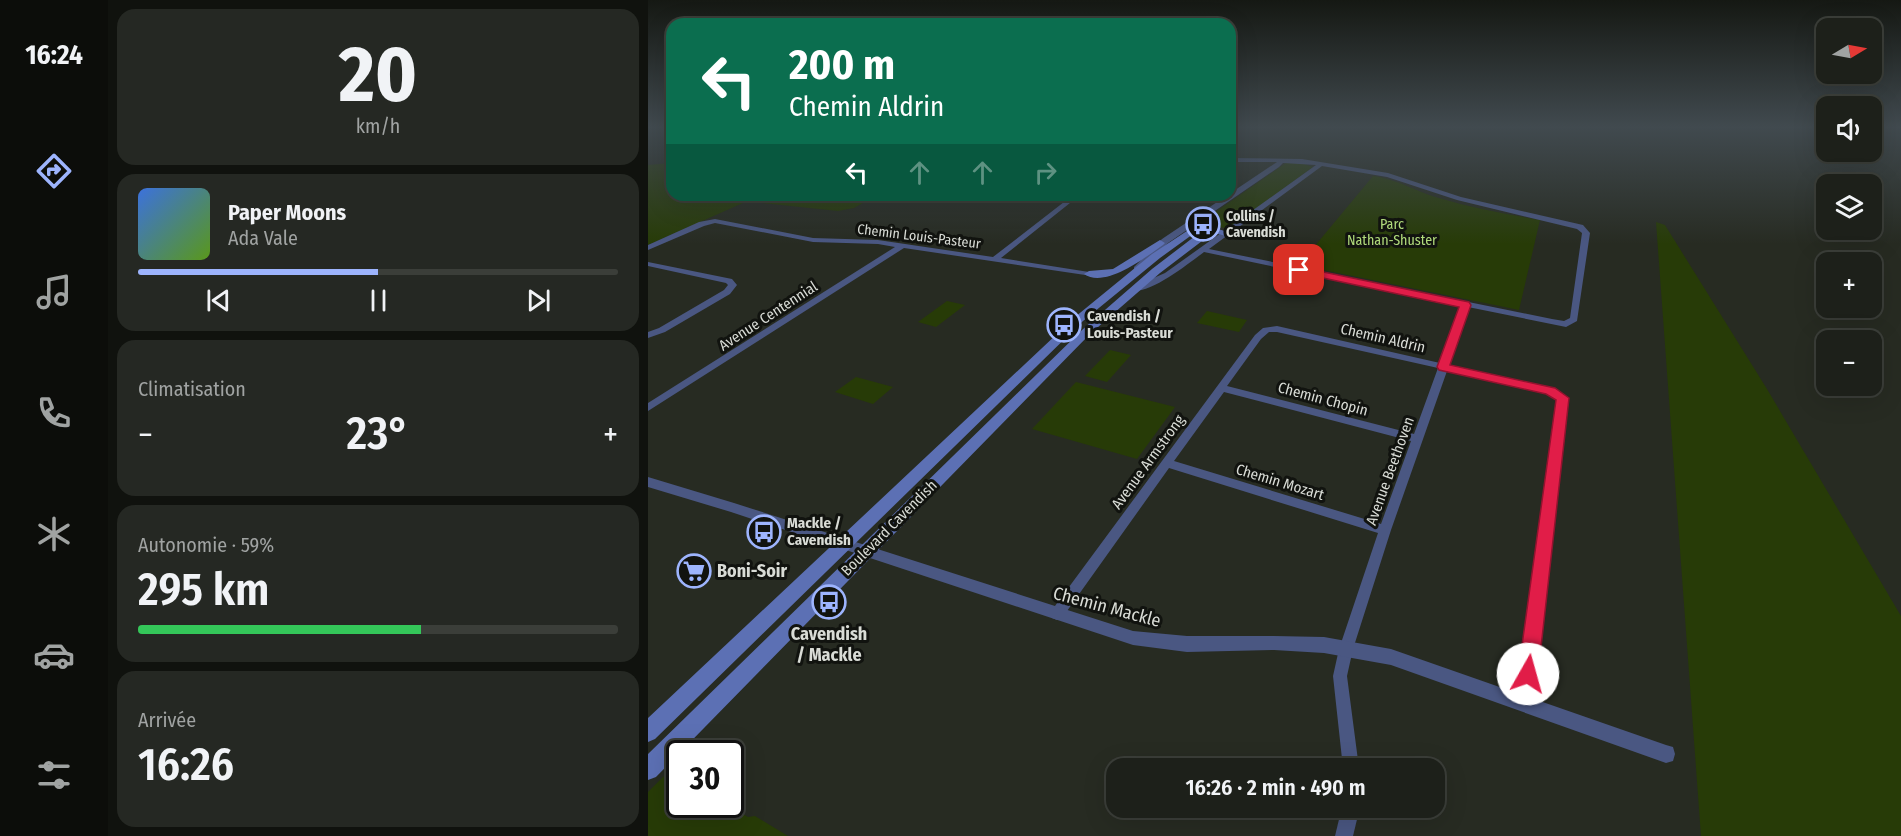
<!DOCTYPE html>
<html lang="fr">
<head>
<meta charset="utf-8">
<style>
  :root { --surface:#1d201a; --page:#252823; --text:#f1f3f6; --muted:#a0a3a2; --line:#3b3e39; --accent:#9db4fd }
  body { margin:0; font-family:"Fira Sans Condensed",sans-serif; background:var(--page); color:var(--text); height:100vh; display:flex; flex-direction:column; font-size:22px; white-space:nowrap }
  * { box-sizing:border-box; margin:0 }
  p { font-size:20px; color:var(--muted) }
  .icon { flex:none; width:33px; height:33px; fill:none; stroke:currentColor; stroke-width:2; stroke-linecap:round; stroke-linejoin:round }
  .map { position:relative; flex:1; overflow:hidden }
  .drawer { display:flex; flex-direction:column; gap:9px; padding:9px; background:#10120e; width:540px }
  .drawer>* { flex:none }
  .guide { position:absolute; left:18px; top:18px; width:570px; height:183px; border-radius:18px; box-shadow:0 6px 24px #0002,0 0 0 2px var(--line); background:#0b6e4f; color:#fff; overflow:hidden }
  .needle { width:39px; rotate:80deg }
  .controls { position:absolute; left:1168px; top:18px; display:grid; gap:12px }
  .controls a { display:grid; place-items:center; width:66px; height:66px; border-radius:12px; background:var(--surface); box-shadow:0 6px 24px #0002,0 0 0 2px var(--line); font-size:30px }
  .speed { position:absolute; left:18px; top:740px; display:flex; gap:12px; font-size:30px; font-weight:700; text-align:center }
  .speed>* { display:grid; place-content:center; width:78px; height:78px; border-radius:50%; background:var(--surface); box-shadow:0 6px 24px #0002,0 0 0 2px var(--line); line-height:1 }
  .speed .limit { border:3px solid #111; border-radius:9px; background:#fff; color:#111 }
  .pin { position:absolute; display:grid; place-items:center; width:51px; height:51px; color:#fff; margin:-26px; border-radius:12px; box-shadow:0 3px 9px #0006 }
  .me { position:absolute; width:66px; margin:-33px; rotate:7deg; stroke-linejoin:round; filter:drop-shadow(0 0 4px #0008) }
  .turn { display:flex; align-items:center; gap:21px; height:126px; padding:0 24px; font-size:27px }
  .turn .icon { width:78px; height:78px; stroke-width:2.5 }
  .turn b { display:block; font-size:42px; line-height:51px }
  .lanes { display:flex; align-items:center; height:57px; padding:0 24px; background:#0003; justify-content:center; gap:30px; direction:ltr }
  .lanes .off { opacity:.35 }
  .big { font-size:45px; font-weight:600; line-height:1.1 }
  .drawer .tile { flex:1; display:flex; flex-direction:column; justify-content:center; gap:9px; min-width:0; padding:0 21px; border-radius:18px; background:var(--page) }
  .drawer .dial { align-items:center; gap:0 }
  .dial b { font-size:78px; line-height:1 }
  .song { display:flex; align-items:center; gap:18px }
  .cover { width:72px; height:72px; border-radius:9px; background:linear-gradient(135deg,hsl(220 70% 55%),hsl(90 70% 35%)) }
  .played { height:6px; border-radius:3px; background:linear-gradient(90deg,var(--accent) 50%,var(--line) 50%) }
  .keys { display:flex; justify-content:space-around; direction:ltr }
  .heat { display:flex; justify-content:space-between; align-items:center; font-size:33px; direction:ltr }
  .charge { height:9px; border-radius:4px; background:linear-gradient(90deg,#34c759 59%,var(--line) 0) }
  .trip { position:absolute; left:458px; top:758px; width:339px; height:60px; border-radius:18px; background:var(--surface); box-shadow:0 6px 24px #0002,0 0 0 2px var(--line); font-weight:600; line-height:60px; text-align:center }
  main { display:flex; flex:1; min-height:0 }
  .tabs { display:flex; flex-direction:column; width:108px; justify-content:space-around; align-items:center; background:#0c0d0a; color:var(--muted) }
  .tabs .icon { width:42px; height:42px }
  .tabs .current { color:var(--accent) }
  .tabs b { font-size:27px; color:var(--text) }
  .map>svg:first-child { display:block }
</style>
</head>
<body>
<main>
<nav class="tabs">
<b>16:24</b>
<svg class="icon current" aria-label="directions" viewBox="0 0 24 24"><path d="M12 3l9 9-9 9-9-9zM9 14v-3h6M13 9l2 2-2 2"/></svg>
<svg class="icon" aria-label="music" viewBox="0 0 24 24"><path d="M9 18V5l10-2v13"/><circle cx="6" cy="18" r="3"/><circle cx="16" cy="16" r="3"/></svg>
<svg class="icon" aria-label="phone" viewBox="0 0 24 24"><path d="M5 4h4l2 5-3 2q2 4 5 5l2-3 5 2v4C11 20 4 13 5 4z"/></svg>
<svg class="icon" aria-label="climate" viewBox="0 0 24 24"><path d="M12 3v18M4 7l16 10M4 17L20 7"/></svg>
<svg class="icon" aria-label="car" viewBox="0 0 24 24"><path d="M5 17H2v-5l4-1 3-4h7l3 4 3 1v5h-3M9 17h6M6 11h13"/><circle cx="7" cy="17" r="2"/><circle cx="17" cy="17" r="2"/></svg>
<svg class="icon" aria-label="filters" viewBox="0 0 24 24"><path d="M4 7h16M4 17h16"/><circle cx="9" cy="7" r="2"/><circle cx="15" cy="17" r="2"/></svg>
</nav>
<section class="drawer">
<div class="tile dial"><b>20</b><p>km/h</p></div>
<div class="tile">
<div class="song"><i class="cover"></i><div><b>Paper Moons</b><p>Ada Vale</p></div></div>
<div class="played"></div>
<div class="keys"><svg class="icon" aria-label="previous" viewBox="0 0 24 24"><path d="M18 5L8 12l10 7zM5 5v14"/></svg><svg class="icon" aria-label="pause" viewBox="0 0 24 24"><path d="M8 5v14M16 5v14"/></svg><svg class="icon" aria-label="next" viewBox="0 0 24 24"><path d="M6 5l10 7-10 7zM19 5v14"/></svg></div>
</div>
<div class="tile"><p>Climatisation</p>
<div class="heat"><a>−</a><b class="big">23°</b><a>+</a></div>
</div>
<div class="tile"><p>Autonomie · 59%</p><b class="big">295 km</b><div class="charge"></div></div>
<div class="tile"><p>Arrivée</p><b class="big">16:26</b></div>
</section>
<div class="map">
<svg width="1253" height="836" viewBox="0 0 1253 836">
  <rect width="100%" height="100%" fill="#272b22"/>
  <g fill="#273b07">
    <polygon points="24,163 24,195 54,195 95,203 0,245 0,165"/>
    <polygon points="638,163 653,163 665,167 580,229 553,222"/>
    <path d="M725 176C752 180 766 191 791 198 824 208 858 214 892 220L871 310 651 265Z"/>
    <polygon points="70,195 229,195 206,208 190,211 105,202"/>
    <polygon points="1008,222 1017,225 1119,389 1253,616 1253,836 1053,836"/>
    <polygon points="299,301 317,305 288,327 270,322"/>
    <polygon points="559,311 599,320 591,332 549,323"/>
    <polygon points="462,350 483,355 459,382 437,376"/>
    <polygon points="208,377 245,387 225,404 187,392"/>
    <polygon points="428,382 527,407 489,459 384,429"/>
    <polygon points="19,773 31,780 32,804 76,804 100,817 107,816 140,836 0,836 0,792"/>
  </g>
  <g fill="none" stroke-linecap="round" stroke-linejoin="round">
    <g fill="#4a5782" fill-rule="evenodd">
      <path d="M582 158 654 159 740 173 813 197 935 225 942 233 929 321 918 327 820 307 800 365 906 389 920 398 886 704 883 709 878 712 873 709 870 704 910 399 899 393 799 371 743 530 705 649 699 676 711 768H695L685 676 691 649 730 533 521 468 414 618 409 620 404 618 402 614 404 610 607 335 615 328 629 326 792 363 812 306 556 252C540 264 505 292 485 291V287L517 273 668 165 635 163 631 167 520 243 492 271H486V267L514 239 629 162H582ZM674 166 739 177 809 200 929 229 934 233 922 318 916 321 904 319 561 249ZM621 332H629L790 368 766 434 579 386 613 339ZM576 392 763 441 733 524 526 461Z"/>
      <polygon points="425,195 432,195 353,258 441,272 445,274 444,276 256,248 0,411 0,403 247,247 230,244 165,242 67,223 56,226 0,250 0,245 51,222 67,219 165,238 230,240 345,257"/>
      <polygon points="0,262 84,279 89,285 82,294 17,332 0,338 0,332 11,328 76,290 80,285 78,283 0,266"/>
      <polygon points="694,807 712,807 705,836 687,836"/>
    </g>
    <polygon fill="#4a5782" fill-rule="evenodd" points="0,477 86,503 485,631 539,636 626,636 676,637 743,649 1018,745 1025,747 1027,754 1025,761 1018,763 743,665 676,653 626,650 539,652 485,645 83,512 0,487"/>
    <g fill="#5c70b4" fill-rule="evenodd">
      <polygon points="551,223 583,233 578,236 563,232 558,238 512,273 442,334 8,777 0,780 0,754 434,330 504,269 555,230 552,229 512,258 435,321 7,739 0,742 0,718 427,317 504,254"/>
      <path d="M512 240 517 243 515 245C498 257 457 289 436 274L441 271 465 269Z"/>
    </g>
  </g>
  <linearGradient id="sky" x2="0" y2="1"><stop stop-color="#151813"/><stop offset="0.52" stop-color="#414a4f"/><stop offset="1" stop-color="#414a4f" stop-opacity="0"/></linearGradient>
  <rect width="1253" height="244" fill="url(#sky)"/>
  <polygon fill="#e11d48" stroke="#92132f" stroke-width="1.5" points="651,267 821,302 823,305 802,365 907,388 921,398 890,674 887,681 880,683 873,681 870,674 908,400 898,394 791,370 789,367 811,307 647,272 646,270"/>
  <defs>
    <symbol id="bus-ring" viewBox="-11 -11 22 22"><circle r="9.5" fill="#11130f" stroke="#9db4fd" stroke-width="1.5"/><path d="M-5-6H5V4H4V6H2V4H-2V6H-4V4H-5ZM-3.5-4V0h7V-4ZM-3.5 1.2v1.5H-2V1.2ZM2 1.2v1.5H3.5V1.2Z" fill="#9db4fd"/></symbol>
    <symbol id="supermarket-ring" viewBox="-11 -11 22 22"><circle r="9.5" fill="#11130f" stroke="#9db4fd" stroke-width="1.5"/><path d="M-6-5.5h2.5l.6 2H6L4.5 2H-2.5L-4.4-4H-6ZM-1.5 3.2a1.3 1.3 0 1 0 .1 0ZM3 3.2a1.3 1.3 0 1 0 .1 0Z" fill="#9db4fd"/></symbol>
  </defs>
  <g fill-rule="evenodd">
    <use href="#bus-ring" x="536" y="205" width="38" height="38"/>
    <use href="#bus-ring" x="397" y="306" width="38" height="38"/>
    <use href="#bus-ring" x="97" y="513" width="38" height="38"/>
    <use href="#supermarket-ring" x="27" y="552" width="38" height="38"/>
    <use href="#bus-ring" x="162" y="583" width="38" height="38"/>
  </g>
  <g text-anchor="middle" stroke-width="6" stroke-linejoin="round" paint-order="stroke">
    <g font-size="14" font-weight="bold" fill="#d9dcd6" stroke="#11130f" text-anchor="start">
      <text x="578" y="221">Collins /<tspan x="578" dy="16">Cavendish</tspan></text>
    </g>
    <g font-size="14" fill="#b1db7c" stroke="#11130f">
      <text x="744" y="229">Parc<tspan x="744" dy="16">Nathan-Shuster</tspan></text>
    </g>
    <g font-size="14" fill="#d9dcd6" stroke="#11130f">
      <text transform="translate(271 236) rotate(7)" y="5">Chemin Louis-Pasteur</text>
    </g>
    <g font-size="15" fill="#d9dcd6" stroke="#11130f">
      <text transform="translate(120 316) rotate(-33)" y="5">Avenue Centennial</text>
      <text transform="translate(735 338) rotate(13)" y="5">Chemin Aldrin</text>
      <text transform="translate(675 399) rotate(15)" y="5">Chemin Chopin</text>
      <text transform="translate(500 462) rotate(-54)" y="5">Avenue Armstrong</text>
      <text transform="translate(742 471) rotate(-70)" y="5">Avenue Beethoven</text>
      <text transform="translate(632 482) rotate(17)" y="5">Chemin Mozart</text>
      <text transform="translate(241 528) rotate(-45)" y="5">Boulevard Cavendish</text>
    </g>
    <g font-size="15" font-weight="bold" fill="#d9dcd6" stroke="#11130f" text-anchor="start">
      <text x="439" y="321">Cavendish /<tspan x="439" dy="17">Louis-Pasteur</tspan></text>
      <text x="139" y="528">Mackle /<tspan x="139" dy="17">Cavendish</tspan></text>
    </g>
    <g font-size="18" font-weight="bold" fill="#d9dcd6" stroke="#11130f" text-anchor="start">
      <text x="69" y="577">Boni-Soir</text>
      <text x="181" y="640" text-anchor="middle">Cavendish<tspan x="181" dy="21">/ Mackle</tspan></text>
    </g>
    <g font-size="18" fill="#d9dcd6" stroke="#11130f">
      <text transform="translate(459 607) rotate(15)" y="6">Chemin Mackle</text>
    </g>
  </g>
</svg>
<div class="controls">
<a><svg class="needle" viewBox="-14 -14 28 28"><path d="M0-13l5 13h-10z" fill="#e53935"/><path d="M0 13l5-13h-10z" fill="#a0a3a2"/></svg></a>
<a><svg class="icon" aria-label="sound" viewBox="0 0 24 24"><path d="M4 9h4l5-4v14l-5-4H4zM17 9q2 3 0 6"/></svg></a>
<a><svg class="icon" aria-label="layers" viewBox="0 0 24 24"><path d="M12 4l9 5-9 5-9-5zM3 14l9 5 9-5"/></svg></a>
<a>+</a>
<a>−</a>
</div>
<div class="speed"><div class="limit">30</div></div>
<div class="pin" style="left:651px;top:270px;background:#d93025"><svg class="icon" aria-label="arrive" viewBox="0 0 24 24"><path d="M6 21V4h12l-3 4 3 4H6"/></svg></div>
<svg class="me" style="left:880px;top:674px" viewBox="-20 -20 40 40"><circle r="19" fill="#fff"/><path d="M0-13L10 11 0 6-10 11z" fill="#e11d48"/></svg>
<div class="trip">16:26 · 2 min · 490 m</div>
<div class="guide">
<div class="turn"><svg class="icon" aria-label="left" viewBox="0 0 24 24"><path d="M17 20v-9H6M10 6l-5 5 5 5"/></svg><div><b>200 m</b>Chemin Aldrin</div></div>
<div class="lanes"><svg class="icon" aria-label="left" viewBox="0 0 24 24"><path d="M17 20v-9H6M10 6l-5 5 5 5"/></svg><svg class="icon off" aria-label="ahead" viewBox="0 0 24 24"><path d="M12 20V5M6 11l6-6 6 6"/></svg><svg class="icon off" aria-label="ahead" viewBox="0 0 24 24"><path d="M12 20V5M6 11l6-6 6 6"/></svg><svg class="icon off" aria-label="right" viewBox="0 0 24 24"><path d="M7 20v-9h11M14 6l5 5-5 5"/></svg></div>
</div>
</div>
</main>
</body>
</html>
